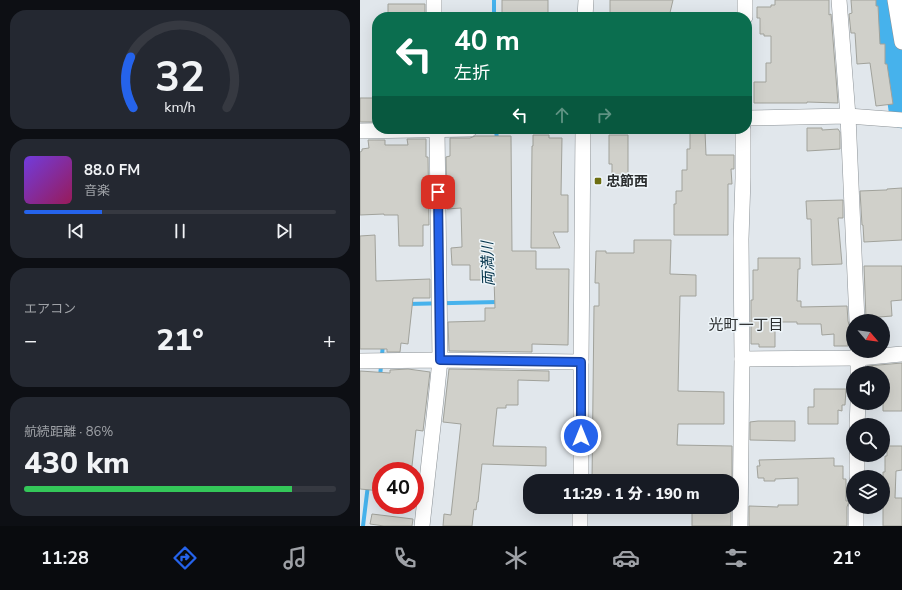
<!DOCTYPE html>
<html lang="ja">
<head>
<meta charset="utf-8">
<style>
  :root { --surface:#171b24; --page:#242831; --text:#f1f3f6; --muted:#9ea1a6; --line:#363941; --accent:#2563eb }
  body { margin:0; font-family:"Nunito Sans","Noto Sans JP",sans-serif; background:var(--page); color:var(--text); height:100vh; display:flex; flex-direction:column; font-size:15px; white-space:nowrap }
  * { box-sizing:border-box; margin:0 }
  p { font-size:13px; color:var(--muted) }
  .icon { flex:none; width:22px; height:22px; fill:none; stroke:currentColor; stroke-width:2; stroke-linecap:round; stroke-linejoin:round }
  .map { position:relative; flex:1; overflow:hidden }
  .side { display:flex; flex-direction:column; gap:10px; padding:10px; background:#0d0f14; width:360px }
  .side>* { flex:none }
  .banner { position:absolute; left:12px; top:12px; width:380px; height:122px; border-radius:16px; box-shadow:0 4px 16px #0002; background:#0b6e4f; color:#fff; overflow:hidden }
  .needle { width:26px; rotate:119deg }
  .buttons { position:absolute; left:486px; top:314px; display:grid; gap:8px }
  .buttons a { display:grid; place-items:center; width:44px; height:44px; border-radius:50%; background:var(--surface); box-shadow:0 4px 16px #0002; font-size:20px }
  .speed { position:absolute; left:12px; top:462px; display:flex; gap:8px; font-size:20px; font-weight:700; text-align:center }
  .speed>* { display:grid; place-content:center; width:52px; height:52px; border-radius:50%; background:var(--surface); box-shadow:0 4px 16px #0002; line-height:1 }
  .speed .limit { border:6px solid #d22; background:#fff; color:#111 }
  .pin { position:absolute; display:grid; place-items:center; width:34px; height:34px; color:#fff; margin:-17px; border-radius:8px; box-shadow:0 2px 6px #0006 }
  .me { position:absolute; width:44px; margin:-22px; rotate:0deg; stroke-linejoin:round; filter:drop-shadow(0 0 3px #0008) }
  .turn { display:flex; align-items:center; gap:14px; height:84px; padding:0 16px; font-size:18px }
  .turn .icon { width:52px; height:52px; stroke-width:2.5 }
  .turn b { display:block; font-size:28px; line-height:34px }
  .lanes { display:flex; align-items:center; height:38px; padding:0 16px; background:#0003; justify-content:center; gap:20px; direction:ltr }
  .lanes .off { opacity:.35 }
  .big { font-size:30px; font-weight:800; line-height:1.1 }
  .side .tile { flex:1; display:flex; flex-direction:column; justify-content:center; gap:6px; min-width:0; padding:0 14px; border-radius:16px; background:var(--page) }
  .side .dial { align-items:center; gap:0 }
  .dial svg { height:104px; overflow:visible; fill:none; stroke:var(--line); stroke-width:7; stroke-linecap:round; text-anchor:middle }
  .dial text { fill:var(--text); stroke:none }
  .song { display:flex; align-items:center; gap:12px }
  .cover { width:48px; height:48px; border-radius:6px; background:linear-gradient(135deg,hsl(260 70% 55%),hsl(330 70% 35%)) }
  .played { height:4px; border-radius:2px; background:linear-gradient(90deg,var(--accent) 25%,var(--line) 25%) }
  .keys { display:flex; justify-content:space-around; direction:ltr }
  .heat { display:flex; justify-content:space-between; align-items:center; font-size:22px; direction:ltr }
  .charge { height:6px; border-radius:3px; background:linear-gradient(90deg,#34c759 86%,var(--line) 0) }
  .trip { position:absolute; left:163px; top:474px; width:216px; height:40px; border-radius:16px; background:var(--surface); box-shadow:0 4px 16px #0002; font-weight:800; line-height:40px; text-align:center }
  .dock { display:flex; height:64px; justify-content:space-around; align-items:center; background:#090b0e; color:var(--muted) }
  .dock .icon { width:28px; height:28px }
  .dock .active { color:var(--accent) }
  .dock b { font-size:18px; color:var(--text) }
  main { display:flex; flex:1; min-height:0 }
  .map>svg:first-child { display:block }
</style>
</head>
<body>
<main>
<section class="side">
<div class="tile dial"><svg viewBox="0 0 100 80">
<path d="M14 69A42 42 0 1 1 86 69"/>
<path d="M14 69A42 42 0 0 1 12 30" stroke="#2563eb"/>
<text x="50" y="56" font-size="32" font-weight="700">32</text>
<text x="50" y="72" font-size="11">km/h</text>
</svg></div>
<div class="tile">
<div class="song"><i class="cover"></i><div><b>88.0 FM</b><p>音楽</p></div></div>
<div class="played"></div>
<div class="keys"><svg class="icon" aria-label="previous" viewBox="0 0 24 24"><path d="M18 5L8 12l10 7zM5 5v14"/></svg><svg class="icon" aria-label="pause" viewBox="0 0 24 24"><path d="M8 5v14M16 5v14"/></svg><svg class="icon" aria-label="next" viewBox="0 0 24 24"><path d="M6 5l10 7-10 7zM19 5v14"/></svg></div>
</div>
<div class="tile"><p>エアコン</p>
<div class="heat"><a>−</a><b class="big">21°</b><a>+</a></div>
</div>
<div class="tile"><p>航続距離 · 86%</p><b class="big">430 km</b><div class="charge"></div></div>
</section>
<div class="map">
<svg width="542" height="526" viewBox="0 0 542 526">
  <rect width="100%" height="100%" fill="#e1e7ec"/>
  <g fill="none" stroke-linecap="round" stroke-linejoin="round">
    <g stroke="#46b2ec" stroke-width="4">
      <polyline points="134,0 134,17"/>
      <polyline points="136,129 137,140"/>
      <polyline points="47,304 138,302"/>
      <polyline points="20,377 23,344"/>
      <polyline points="3,526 8,485"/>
    </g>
    <polyline stroke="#46b2ec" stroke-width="25" points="525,0 542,116"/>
  </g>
  <g fill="#d0d0ca" stroke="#a1a29b">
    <rect x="142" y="0" width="46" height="17"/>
    <polygon points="250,0 313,0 309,17 250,17"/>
    <polygon points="415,0 469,0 469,15 471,14 478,103 447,102 447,103 394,103 394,82 406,82 406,63 411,63 411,36 404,36 404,34 400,34 400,18 397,18 397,7 411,7 411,5 415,5"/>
    <polygon points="491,0 516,0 516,6 518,6 520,44 525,44 525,64 527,64 533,104 516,106 510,63 497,64 495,33 491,33 489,14 492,13"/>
    <polygon points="28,4 65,4 65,15 28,17"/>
    <polygon points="0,98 14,98 14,105 17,104 17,122 0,122"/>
    <polygon points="447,128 462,128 462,130 478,129 480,132 480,149 447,151"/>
    <polygon points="330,131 345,131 346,155 374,155 374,169 371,169 372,184 368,184 368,235 314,235 314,204 316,204 316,191 322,191 322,170 327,170 327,149 330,149"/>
    <polygon points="173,135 189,135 189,138 202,138 201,195 208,195 208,232 193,232 200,248 171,248 172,146 173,146"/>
    <polygon points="249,135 268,135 268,179 252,179 252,164 249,164"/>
    <polygon points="115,136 151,136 152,251 176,251 176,269 209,269 208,345 172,344 172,352 89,351 88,322 125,321 125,308 135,308 134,280 110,280 110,265 92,265 91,248 102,247 101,208 87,209 86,157 90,156 90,138 110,138"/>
    <polygon points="47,139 66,139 66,157 68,157 69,225 63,225 63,246 39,246 38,215 24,215 24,214 0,215 0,152 2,151 2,149 9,148 8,140 25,140 25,145 48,145"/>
    <polygon points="542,188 542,240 504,242 503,225 502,225 500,191 525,190 527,190 527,189"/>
    <polygon points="483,200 483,218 478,218 482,264 452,265 451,219 447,219 446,201"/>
    <polygon points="15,235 16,281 70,279 70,298 53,298 48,344 41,343 40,352 27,352 27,349 0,349 0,236"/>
    <polygon points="274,240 311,240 310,274 336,275 336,296 320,296 318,391 364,392 364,424 318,424 317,445 372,446 372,481 347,481 347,478 317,478 317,481 232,481 234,306 239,306 239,283 235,283 236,251 246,251 246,253 274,253"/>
    <polygon points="398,258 440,258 440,269 438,269 437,301 441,301 441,307 487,306 488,321 489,325 492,328 492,336 488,337 488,346 474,346 474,334 462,335 461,324 437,324 437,322 415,322 415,347 399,347 399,344 391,344 391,300 393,300 393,270 398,270"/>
    <polygon points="504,266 542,266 542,300 531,301 532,316 506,318"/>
    <polygon points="542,363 542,411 523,411 523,373 507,373 507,366"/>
    <polygon points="48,369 70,372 63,431 56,430 52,466 32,464 31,471 21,471 21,491 0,489 0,371 30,373 30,370"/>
    <polygon points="89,369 189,371 189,381 158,380 158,405 146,405 146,408 137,408 133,446 186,447 186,466 122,464 118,502 117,502 116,510 114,509 112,526 83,526 84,514 91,515 101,424 83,422"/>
    <polygon points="454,389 486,389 485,405 482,405 482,411 478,410 478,424 448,424 448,407 454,407"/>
    <polygon points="398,421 435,421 435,441 390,440 390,422"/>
    <polygon points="527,446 542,446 542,470 536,471 535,498 542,498 542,526 523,526 523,472 525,472 525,456 527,456"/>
    <polygon points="474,458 474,466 483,466 483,479 486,479 486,501 489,501 487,507 487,526 389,526 389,506 418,507 418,505 438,505 438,478 415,479 415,481 404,481 404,478 398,478 397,466 400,466 399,460"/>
    <polygon points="332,510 371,511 371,526 332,526"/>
    <polygon points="12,514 53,519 52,526 24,526 10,524"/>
  </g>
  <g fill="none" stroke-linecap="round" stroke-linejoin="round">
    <defs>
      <g id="minor">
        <polyline points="74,0 74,17"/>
        <polyline points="479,0 488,116 497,321"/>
        <polyline points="535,0 542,42"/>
        <polyline points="225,17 226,0"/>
        <polyline points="385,17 385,0"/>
        <polyline points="387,118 488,116 542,120"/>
        <polyline points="0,131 110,129"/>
        <polyline points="498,351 498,373"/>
        <polyline points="382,359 499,358 542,354"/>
        <polyline points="0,361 80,360 221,362"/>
        <polyline points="497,425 498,403"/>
        <polyline points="497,477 497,455"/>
        <polyline points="221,481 221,362 223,129"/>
        <polyline points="62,526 76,399 80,360 77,129"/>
        <polyline points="220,526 220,507"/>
        <polyline points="380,526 382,359 381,239 383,178 383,129"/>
        <polyline points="496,526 496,507"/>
      </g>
    </defs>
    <use href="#minor" stroke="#8c9296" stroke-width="16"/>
    <use href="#minor" stroke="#fff" stroke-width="15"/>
  </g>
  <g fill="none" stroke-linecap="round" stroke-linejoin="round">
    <defs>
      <polyline id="route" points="78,192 80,360 221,362 221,436"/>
    </defs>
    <use href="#route" stroke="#184099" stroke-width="10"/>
    <use href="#route" stroke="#2563eb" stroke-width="7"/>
  </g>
  <rect fill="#6d6e11" stroke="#eef5f9" stroke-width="1.5" x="234" y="177" width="8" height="8" rx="2"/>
  <g text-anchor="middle" stroke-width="3" stroke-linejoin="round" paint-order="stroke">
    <g font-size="14" font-weight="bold" fill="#292c2d" stroke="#eef5f9" text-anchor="start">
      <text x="246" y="186">忠節西</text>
    </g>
    <g font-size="15" font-style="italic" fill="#04344b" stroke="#eef5f9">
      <text transform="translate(128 264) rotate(-92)" y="5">両満川</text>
    </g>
    <g font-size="15" fill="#292c2d" stroke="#eef5f9">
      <text x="386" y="330">光町一丁目</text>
    </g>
  </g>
</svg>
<div class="buttons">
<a><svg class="needle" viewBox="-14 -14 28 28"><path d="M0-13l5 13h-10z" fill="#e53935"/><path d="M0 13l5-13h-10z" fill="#9ea1a6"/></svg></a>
<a><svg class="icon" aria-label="sound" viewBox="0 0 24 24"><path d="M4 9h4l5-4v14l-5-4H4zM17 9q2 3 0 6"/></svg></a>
<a><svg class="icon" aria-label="search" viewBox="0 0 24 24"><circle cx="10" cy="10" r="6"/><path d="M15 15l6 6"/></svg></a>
<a><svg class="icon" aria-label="layers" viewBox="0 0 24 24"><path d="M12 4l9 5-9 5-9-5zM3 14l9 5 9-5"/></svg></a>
</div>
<div class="speed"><div class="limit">40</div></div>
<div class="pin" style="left:78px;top:192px;background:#d93025"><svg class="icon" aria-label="arrive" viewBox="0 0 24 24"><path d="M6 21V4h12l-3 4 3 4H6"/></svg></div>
<svg class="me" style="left:221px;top:436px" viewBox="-20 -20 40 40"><circle r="17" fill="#2563eb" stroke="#fff" stroke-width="3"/><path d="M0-11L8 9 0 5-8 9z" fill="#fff"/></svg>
<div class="trip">11:29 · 1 分 · 190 m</div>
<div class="banner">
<div class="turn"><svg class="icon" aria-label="left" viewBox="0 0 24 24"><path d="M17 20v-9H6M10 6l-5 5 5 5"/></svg><div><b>40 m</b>左折</div></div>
<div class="lanes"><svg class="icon" aria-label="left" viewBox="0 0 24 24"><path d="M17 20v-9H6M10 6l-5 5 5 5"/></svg><svg class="icon off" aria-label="ahead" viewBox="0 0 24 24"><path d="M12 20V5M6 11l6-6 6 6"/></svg><svg class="icon off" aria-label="right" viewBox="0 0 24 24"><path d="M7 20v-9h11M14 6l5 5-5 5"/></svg></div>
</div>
</div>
</main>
<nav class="dock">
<b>11:28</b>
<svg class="icon active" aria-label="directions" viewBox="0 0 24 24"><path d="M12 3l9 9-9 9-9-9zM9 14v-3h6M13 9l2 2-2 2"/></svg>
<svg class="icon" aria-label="music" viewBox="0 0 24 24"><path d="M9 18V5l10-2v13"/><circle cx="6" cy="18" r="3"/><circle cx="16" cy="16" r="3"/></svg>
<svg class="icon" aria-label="phone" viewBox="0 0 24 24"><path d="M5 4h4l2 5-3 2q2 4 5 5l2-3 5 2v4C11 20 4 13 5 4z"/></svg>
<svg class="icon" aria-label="climate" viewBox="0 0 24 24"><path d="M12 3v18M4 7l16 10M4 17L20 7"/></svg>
<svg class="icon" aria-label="car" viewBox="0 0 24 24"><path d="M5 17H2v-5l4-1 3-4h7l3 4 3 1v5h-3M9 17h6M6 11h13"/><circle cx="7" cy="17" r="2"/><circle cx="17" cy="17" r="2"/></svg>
<svg class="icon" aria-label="filters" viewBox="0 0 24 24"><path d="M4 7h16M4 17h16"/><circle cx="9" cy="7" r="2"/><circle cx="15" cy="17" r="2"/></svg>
<b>21°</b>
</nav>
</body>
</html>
